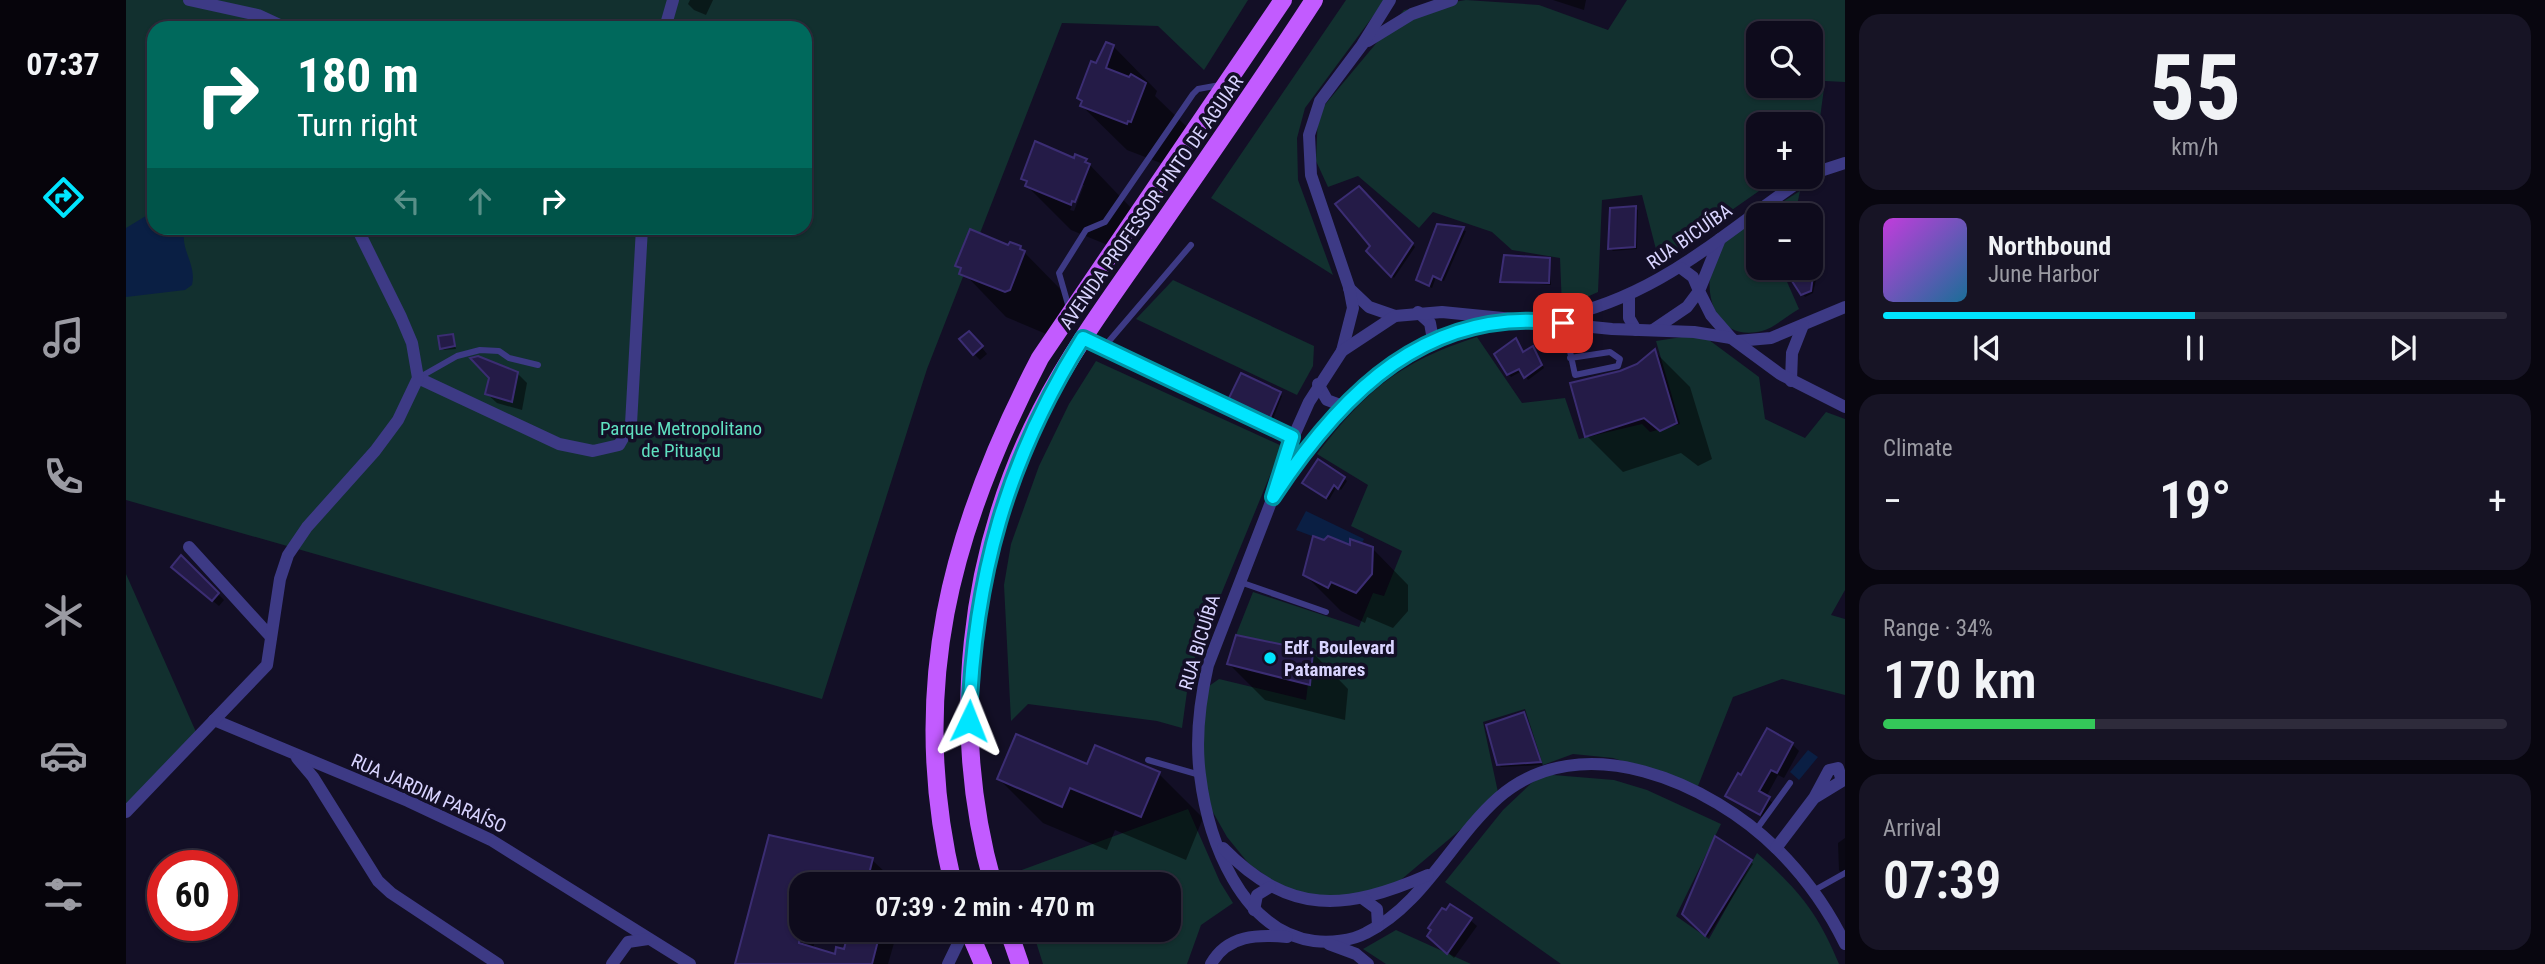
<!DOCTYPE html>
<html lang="en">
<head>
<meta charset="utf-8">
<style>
  :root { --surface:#0e0b1c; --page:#171425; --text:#f1f3f6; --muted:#9b9ba3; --line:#2e2b3b; --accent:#00e5ff }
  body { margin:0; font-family:"Roboto Condensed",sans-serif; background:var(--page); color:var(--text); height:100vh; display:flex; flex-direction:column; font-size:26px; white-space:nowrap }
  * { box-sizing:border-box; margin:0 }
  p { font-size:23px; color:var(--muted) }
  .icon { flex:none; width:38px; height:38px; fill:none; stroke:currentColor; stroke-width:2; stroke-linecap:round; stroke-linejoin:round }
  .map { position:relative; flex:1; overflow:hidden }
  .details { display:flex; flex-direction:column; gap:14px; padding:14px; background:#08060f; width:700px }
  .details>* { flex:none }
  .hud { position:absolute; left:21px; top:21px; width:665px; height:214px; border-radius:21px; box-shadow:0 2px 5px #0004,0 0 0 2px var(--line); background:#00695c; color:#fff; overflow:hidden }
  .buttons { position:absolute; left:1620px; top:21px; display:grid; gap:14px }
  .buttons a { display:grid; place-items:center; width:77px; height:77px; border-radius:14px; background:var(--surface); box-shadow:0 2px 5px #0004,0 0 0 2px var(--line); font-size:35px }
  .speed { position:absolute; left:21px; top:850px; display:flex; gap:14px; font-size:35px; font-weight:700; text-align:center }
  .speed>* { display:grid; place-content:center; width:91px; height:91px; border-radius:50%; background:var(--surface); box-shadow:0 2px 5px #0004,0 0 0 2px var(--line); line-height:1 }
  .speed .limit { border:10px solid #d22; background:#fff; color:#111 }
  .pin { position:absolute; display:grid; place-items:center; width:60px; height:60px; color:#fff; margin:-30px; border-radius:14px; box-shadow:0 4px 10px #0006 }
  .me { position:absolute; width:77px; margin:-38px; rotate:2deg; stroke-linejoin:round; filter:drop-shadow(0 0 5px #0008) }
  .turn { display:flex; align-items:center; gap:24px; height:147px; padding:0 35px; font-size:32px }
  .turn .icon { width:91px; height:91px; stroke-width:2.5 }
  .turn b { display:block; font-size:49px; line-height:60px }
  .lanes { display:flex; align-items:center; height:66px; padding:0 35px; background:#0003; justify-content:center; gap:35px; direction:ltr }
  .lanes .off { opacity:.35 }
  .big { font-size:52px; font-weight:600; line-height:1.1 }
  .details .card { flex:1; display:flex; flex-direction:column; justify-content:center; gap:10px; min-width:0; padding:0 24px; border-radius:21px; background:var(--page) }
  .details .dial { align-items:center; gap:0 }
  .dial b { font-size:91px; line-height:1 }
  .song { display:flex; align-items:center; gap:21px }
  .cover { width:84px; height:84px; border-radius:10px; background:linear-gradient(135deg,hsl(290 70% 55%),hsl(200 70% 35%)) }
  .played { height:7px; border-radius:4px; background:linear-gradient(90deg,var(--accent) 50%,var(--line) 50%) }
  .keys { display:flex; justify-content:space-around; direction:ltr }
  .heat { display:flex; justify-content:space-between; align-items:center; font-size:38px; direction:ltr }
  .charge { height:10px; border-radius:5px; background:linear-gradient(90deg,#34c759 34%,var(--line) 0) }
  .trip { position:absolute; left:663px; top:872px; width:392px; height:70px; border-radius:21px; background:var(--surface); box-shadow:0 2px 5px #0004,0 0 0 2px var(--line); font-weight:600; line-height:70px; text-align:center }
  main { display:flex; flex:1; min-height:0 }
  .tab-bar { display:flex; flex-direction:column; width:126px; justify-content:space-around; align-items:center; background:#06040b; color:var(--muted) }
  .tab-bar .icon { width:49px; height:49px }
  .tab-bar .selected { color:var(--accent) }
  .tab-bar b { font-size:32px; color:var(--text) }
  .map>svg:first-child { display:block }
</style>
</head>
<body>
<main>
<nav class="tab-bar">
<b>07:37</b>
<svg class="icon selected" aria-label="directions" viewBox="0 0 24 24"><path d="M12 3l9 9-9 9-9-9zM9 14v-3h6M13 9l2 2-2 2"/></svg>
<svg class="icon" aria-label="music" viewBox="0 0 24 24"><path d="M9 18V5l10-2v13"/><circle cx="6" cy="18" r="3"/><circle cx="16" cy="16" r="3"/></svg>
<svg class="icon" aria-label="phone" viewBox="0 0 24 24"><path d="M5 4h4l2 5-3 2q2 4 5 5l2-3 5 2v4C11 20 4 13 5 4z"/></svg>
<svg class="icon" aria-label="climate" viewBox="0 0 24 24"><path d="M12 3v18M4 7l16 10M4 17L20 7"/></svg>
<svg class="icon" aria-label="car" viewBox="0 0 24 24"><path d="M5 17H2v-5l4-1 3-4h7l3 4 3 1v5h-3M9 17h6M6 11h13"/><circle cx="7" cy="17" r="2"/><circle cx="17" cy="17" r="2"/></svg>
<svg class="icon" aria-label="filters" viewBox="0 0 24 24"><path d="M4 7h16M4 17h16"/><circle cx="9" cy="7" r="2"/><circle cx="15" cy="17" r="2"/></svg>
</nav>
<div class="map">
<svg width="1719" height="964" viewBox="0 0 1719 964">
  <rect width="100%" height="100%" fill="#130f26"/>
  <g fill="#12302f" fill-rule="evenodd">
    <path d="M0 0H1122L1078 70 1032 26 936 23 801 369 696 699 0 500ZM28 28H679V228H28Z"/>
    <polygon points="1220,0 1259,0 1179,108 1171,138 1172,180 1207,275 1085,198"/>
    <path d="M1340 0 1413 5 1482 30 1501 0H1719V82L1699 81 1688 162 1685 163V124H1633V177H1653L1533 261 1516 195 1476 200 1472 292 1436 308 1434 258 1386 250 1366 232 1307 212 1293 228 1232 176 1202 187 1190 161 1192 113 1278 10ZM1633 33H1685V86H1633Z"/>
    <polygon points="1674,191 1669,215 1636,215 1639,213"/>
    <path d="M1633 217V268L1658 275 1673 309C1662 315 1648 328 1636 331 1584 344 1572 280 1594 246 1601 234 1621 225 1633 217Z"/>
    <polygon points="1047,280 1188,346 1187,366 1171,395 1010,319"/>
    <path d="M1575 334 1633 377 1639 419 1679 438 1700 412 1719 419V590L1705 615 1719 619V695L1656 679 1607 697 1572 786 1487 758 1447 754 1417 765 1399 709 1357 722 1373 797 1270 884 1229 896 1191 898 1156 887 1123 864 1101 837 1071 784 1076 691 1093 679 1180 700 1186 651 1110 635 1127 592 1233 627 1247 593 1258 596 1276 551 1225 526 1242 485 1191 454C1241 390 1273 362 1351 337L1396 403 1439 398 1453 439 1516 424 1524 432 1554 424 1530 341Z"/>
    <polygon points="970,361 1156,446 1064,670 1056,728 1031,721 902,704 885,721 878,585 885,544 913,466 943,404"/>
    <polygon points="0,574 70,732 0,806"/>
    <path d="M1415 774 1488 780 1521 790 1595 824 1550 916 1583 939 1631 853C1672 889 1692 913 1713 964H1435L1319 882 1377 810Z"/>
    <polygon points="1062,809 1094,882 1107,903 1075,925 1061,964 917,964 906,929 1043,929 1043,884 896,884 893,871"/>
    <polygon points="1270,930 1345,964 1260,964 1237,949"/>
  </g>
  <g fill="#0a1f44">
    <path d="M28 211V228H59C53 250 71 263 66 285L59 290 0 297V228Z"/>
    <polygon points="1180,511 1238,539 1231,553 1170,530"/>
    <polygon points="1682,750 1692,757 1673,780 1664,772"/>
  </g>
  <g fill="#0007" fill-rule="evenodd">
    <polygon points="564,0 587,0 580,15 568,10 562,4"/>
    <polygon points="1427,0 1460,0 1458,10"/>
    <polygon points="565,20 587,27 588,28 562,28"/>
    <polygon points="987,46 1031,91 1029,96 1063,129 1045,167 1001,150 956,106 953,98"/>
    <path d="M949 160 960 161 1007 210 989 248 945 230 901 186 897 178ZM954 185H958L948 211 944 210Z"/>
    <polygon points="1233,189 1289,247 1268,278 1242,251 1246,246"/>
    <polygon points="1509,208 1512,210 1511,249 1487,251 1484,248"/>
    <polygon points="1312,225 1340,231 1318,281 1310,277 1306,288 1294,282"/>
    <polygon points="883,247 894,248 942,297 925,336 880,317 831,266"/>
    <polygon points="1685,253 1690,280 1687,293 1679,297 1666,278 1665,268 1685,268"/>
    <polygon points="1423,259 1425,285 1376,281"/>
    <polygon points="326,336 330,349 318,350 315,348"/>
    <polygon points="849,339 861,354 854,360 848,354"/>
    <polygon points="1390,340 1398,354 1409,351 1418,368 1402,380 1396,371 1385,377 1382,374"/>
    <polygon points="1529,352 1564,387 1586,459 1572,466 1555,453 1497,472 1461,436 1494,373 1512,366"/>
    <polygon points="391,373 401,383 396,410 371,403 361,394 365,377"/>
    <polygon points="1154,394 1156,396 1147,419 1104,400"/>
    <polygon points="1218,478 1221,481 1215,490 1211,486 1203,500 1181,486"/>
    <polygon points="1225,547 1246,548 1282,585 1282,611 1267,628 1241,617 1239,623 1215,611 1179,575"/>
    <polygon points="55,557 98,600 93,606 54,573"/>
    <polygon points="1186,652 1222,689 1219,720 1139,700 1103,664"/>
    <polygon points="1398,714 1416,765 1375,767 1372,764"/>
    <polygon points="1666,744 1673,751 1658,778 1652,775 1640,797 1649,805 1641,820 1601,795 1616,778"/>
    <polygon points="1033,774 1077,818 1060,860 989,830 981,850 917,823 873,779"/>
    <polygon points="645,837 746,860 760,873 757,884 676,884 676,929 692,929 687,949 710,956 719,951 725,929 772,929 762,964 611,964"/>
    <polygon points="1719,838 1719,876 1718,876 1713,870 1712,843"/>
    <polygon points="1624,861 1627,864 1582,937 1558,914"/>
    <polygon points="1344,920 1351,926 1328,958 1310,942"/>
  </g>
  <g fill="#241b47" stroke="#3b2d73" stroke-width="2">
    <polygon points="980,42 988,45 980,68 1003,77 1005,74 1020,83 1005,122 1002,121 1001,124 954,106 956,101 951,98 965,61 970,63"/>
    <polygon points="909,141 948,158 949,154 961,159 959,162 964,164 949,202 946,201 945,205 899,186 901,181 895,179"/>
    <polygon points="1233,186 1287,243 1265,277 1240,251 1244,246 1209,204"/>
    <polygon points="1510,206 1509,247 1482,249 1484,208"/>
    <polygon points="1311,224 1338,227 1315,280 1307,276 1303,286 1290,280"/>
    <polygon points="844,229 882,245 884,242 895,246 894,249 899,251 884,290 879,292 833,274 835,268 829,266"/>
    <polygon points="1378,255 1424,258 1423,283 1374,282"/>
    <polygon points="1664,268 1688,268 1685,291 1675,295 1664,278"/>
    <polygon points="843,331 857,346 847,355 833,339"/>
    <polygon points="327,334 329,346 314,349 312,336"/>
    <polygon points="1390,338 1397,352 1407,346 1416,365 1398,378 1393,369 1381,375 1368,354"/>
    <polygon points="1529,349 1551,423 1534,431 1518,418 1459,437 1444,383 1494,371 1511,364"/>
    <polygon points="352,356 392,372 386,402 359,394 363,378 344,358"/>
    <polygon points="1115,373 1155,392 1144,418 1102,400"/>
    <polygon points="1192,459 1219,477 1212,489 1208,485 1200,498 1176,483"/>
    <polygon points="1187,536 1198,540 1202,536 1224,545 1224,539 1247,547 1246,574 1230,593 1205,582 1202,588 1177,575"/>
    <polygon points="55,555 93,593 86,601 45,567"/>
    <polygon points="1110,635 1187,651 1184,685 1101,664"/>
    <polygon points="1398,712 1415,762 1371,765 1360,725"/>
    <polygon points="1641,728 1667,743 1651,773 1645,770 1633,791 1644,797 1634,815 1599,796 1612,773 1615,775"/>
    <polygon points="890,734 961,764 969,745 1034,772 1015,817 944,788 936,807 871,779"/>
    <polygon points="643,835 747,858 744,870 753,884 729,884 689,875 687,884 676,884 673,943 709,954 710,947 718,949 723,929 755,929 746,964 609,964"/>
    <polygon points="1589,836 1626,860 1579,936 1556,914"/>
    <polygon points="1324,904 1346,918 1321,954 1301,936 1305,930 1302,928 1316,908 1320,910"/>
  </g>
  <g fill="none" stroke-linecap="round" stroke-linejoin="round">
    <g stroke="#3d3a85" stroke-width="6">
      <polyline points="943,308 933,273 960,230 979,222 1067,94 1072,89 1094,85"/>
      <polyline points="1438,323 1449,375 1492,366 1494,359 1484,352 1444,358"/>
      <polyline points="959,339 1166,437"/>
      <polyline points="978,347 1065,245"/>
      <polyline points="294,377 331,356 354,350 373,351 383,358 412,365"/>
      <polyline points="1114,582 1200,612"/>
      <polyline points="1022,760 1074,775"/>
      <polyline points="1630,830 1664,783"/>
      <polyline points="1687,891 1719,873"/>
    </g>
    <g stroke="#3d3a85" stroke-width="12">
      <polyline points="63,0 132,15 160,28"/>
      <polyline points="539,28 547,0"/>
      <polyline points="1242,41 1286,14 1326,0"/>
      <polyline points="1685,174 1719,163"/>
      <polyline points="1594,239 1573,291 1585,315 1605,338"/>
      <polyline points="1223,288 1243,307 1269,316"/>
      <polyline points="1503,295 1503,318 1510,330"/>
      <polyline points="1292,312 1304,323 1307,340"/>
      <path d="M1430 318C1535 296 1594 235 1680 177"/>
      <polyline points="1527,330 1561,307 1573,291 1567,277 1555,268"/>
      <polyline points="1611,341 1645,338 1719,307"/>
      <polyline points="1216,351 1227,308 1223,287 1185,175 1183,135 1194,101 1236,45 1264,0"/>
      <polyline points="292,378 433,444 467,451 493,445 505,424 516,228"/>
      <polyline points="1665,381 1666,353 1677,325"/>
      <polyline points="1192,384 1201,400 1217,406"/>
      <path d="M1719 407 1654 374 1605 338 1568 332 1486 329 1316 312 1269 316 1216 351 1183 402 1158 458 1147 497 1082 665C1074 700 1069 738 1074 775 1082 840 1115 931 1188 941 1204 943 1225 941 1240 933 1297 905 1326 839 1372 798 1455 725 1585 783 1652 850 1680 878 1702 909 1719 944"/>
      <path d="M1155 485C1214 396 1270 342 1378 322"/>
      <polyline points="63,547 145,637"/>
      <polyline points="88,720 282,801 365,840 564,964"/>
      <polyline points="171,758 187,777 252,881 265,893 372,964"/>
      <polyline points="0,812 141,665 154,579 162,555 181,527 249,451 272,420 292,378 286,343 275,317 231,228"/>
      <path d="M1097 848C1164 916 1219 911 1302 875"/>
      <polyline points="1650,848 1688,798 1703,770 1712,768 1716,781 1688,798"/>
      <polyline points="1236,898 1251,909 1252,926"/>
      <polyline points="1128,910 1131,895 1144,887"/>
      <polyline points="1203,944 1230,954 1242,964"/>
      <polyline points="486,964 502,942 522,939"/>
      <polyline points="822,964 839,929"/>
      <path d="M1085 964C1101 935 1132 934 1161 937"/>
    </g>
    <g stroke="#c25bff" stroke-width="18">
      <path d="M827 884C781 691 824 530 914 358L1157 0"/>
      <path d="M867 884C823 728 841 554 915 410 947 348 988 293 1027 237 1082 158 1136 80 1188 0"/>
      <polyline points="842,929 857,964"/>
      <polyline points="882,929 894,964"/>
    </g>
  </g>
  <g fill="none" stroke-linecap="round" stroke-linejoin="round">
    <defs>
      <path id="route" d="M843 721C848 578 880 461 957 338L1166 437 1147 497C1216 392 1302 305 1437 323"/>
    </defs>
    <use href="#route" stroke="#0095a6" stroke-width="18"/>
    <use href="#route" stroke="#00e5ff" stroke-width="12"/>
  </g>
  <circle fill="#00e5ff" stroke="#130f26" stroke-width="2.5" cx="1144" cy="658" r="7"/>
  <g text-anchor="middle" stroke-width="7" stroke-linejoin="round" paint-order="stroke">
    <g font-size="19" fill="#d9d4ff" stroke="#130f26">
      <text transform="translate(1025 202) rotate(-55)" y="7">AVENIDA PROFESSOR PINTO DE AGUIAR</text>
      <text transform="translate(1563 236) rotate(-35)" y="7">RUA BICUÍBA</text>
      <text transform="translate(1073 642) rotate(-73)" y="7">RUA BICUÍBA</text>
      <text transform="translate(303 793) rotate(24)" y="7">RUA JARDIM PARAÍSO</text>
    </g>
    <g font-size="19" fill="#5fe0c0" stroke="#130f26">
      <text x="555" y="435">Parque Metropolitano<tspan x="555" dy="22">de Pituaçu</tspan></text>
    </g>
    <g font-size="19" font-weight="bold" fill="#d9d4ff" stroke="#130f26" text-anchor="start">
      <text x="1158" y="654">Edf. Boulevard<tspan x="1158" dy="22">Patamares</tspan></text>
    </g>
  </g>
</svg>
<div class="buttons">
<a><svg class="icon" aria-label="search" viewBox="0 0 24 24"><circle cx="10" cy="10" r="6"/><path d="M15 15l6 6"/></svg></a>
<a>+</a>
<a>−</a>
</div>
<div class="speed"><div class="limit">60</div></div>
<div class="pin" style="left:1437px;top:323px;background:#d93025"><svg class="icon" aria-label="arrive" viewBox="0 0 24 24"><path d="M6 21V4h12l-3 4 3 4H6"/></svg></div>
<svg class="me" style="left:843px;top:721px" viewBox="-20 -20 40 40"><path d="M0-17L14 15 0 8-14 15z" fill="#00e5ff" stroke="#fff" stroke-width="4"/></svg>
<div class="trip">07:39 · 2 min · 470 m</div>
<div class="hud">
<div class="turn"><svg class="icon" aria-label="right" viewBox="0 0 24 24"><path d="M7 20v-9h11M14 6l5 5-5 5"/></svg><div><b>180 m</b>Turn right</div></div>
<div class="lanes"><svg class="icon off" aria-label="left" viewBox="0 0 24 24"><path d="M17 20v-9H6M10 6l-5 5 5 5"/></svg><svg class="icon off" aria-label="ahead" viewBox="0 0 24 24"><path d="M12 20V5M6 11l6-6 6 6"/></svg><svg class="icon" aria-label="right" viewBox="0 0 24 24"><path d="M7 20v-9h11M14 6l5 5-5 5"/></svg></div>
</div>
</div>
<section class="details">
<div class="card dial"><b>55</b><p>km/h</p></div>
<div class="card">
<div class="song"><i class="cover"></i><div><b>Northbound</b><p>June Harbor</p></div></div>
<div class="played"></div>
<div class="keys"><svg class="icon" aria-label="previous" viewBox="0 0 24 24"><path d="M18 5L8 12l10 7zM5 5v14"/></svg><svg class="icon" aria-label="pause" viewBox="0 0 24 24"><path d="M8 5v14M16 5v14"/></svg><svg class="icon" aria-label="next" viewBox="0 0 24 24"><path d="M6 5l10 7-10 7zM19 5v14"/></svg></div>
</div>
<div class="card"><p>Climate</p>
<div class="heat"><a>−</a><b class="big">19°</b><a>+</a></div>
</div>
<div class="card"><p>Range · 34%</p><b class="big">170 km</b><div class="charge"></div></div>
<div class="card"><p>Arrival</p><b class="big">07:39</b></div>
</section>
</main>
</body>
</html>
